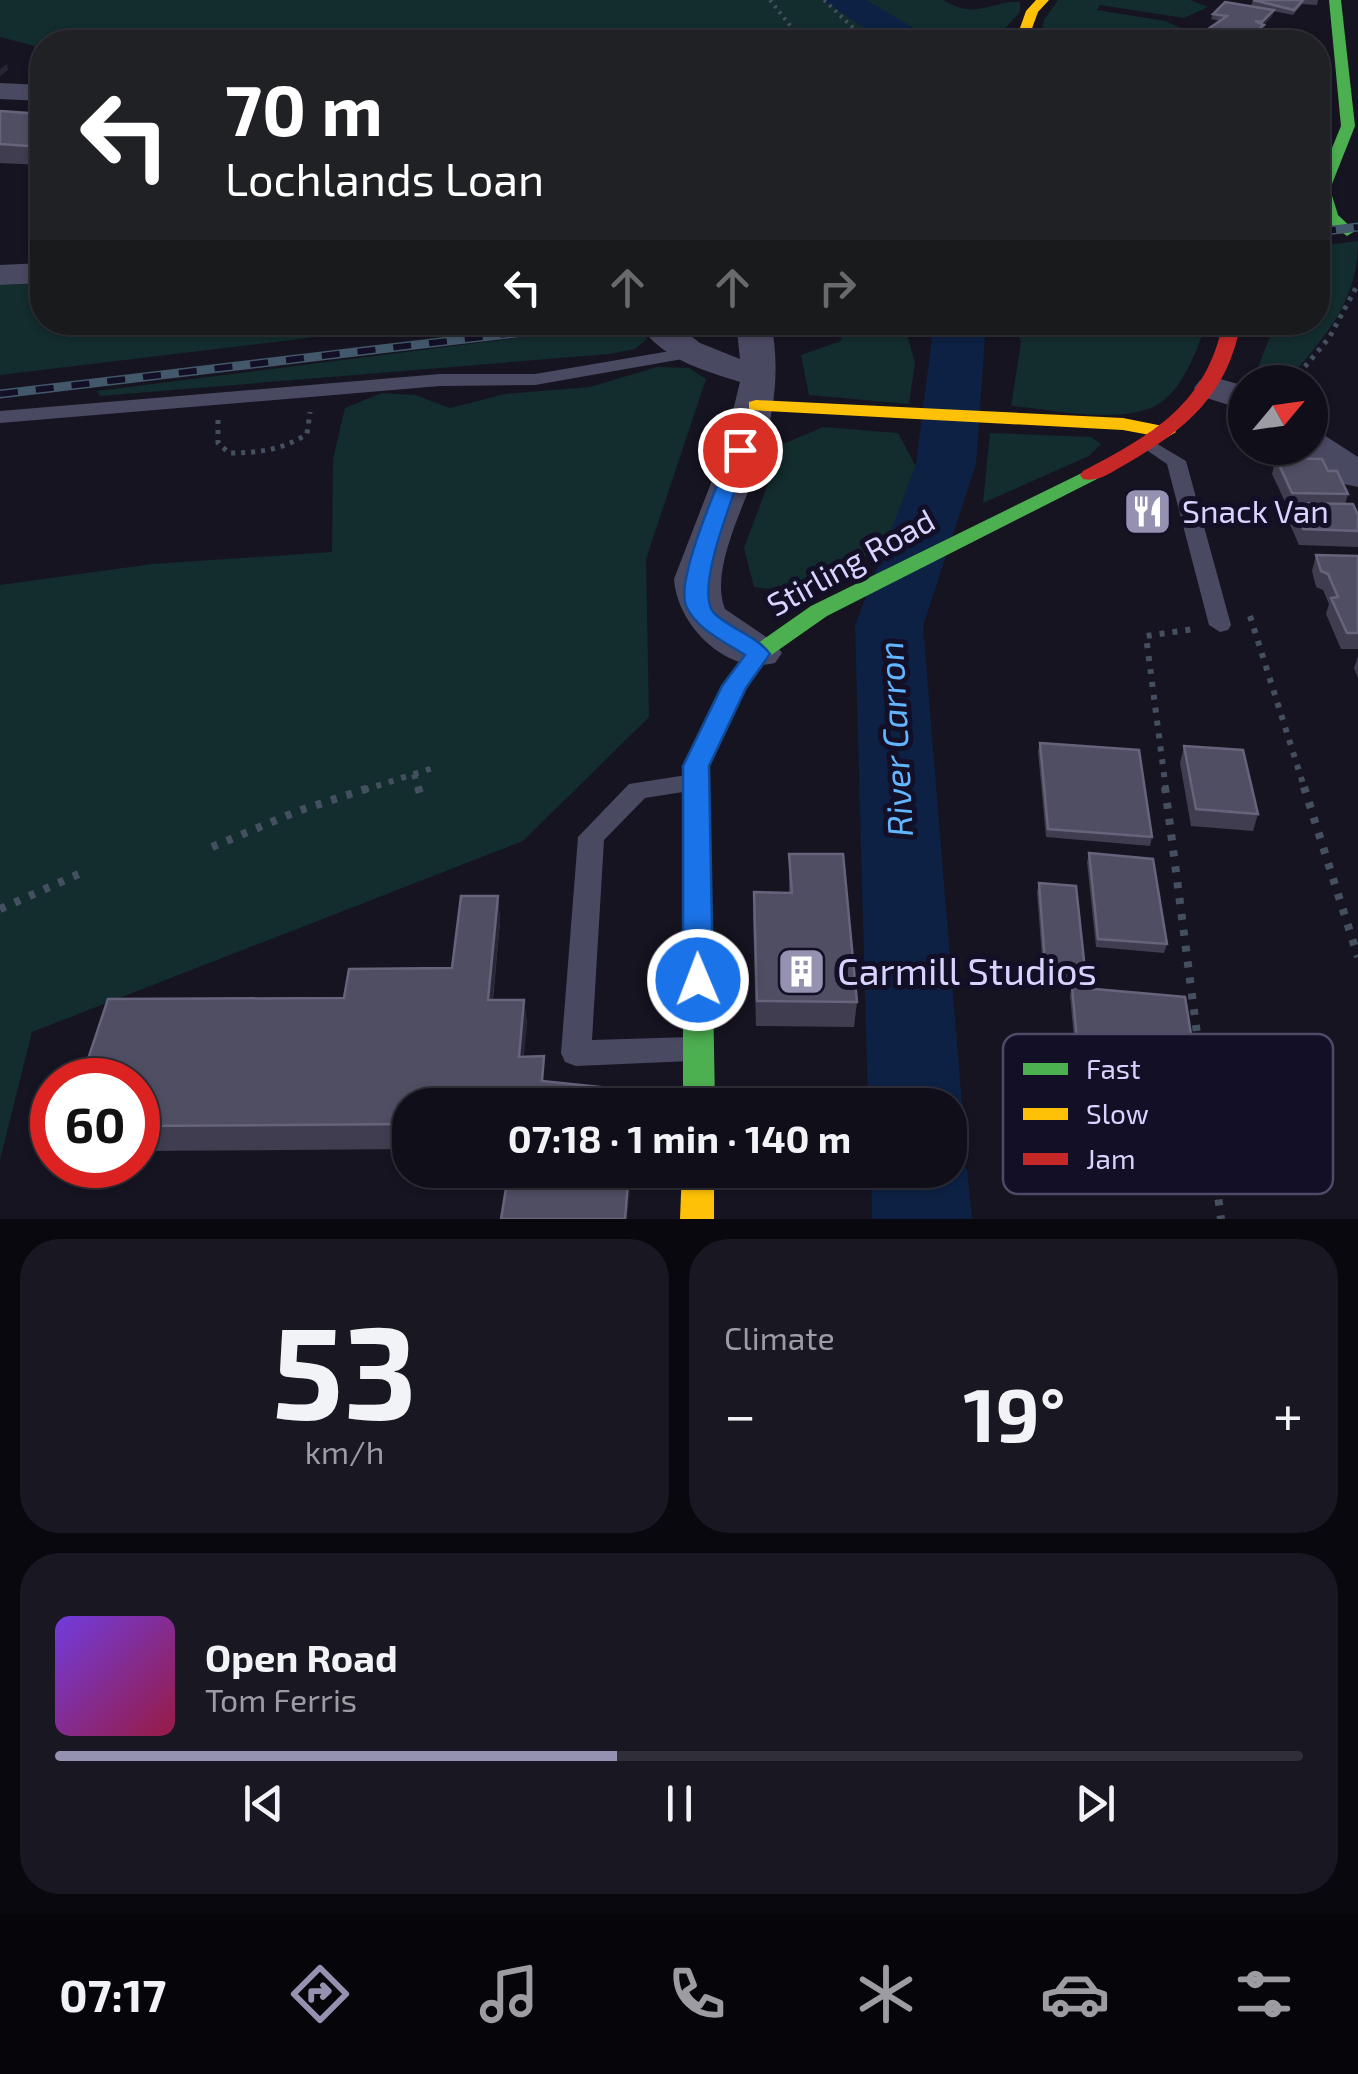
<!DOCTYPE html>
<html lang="en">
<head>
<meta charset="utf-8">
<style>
  :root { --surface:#100f19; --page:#191822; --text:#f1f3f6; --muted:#9c9ca2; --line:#302f38; --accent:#9591b1 }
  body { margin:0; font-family:"Exo 2",sans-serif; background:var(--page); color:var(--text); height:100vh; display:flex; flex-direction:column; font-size:38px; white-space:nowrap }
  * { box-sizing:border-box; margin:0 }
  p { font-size:32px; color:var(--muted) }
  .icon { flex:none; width:55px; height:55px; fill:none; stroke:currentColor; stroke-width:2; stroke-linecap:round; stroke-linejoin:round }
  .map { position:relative; height:1219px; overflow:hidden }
  .sheet { display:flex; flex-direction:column; gap:20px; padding:20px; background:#09080e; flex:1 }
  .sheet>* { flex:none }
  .banner { position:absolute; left:30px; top:30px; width:1300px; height:305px; border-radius:40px; box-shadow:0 2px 8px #0004,0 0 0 2px var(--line); background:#202124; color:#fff; overflow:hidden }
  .needle { width:65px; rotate:61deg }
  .buttons { position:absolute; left:1228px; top:365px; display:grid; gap:20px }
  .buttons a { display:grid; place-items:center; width:100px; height:100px; border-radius:50%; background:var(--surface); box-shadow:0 2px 8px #0004,0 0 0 2px var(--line); font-size:50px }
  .speed { position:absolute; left:30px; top:1058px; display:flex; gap:20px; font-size:50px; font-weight:700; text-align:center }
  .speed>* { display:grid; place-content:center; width:130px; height:130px; border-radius:50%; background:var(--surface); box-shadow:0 2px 8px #0004,0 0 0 2px var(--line); line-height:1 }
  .speed .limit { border:15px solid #d22; background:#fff; color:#111 }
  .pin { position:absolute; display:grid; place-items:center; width:85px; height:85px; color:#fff; margin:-42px; border:5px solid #fff; border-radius:50%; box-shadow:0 2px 10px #0007 }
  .me { position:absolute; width:110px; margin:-55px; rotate:359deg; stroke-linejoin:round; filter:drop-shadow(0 0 8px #0008) }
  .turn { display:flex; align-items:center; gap:35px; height:210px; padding:0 30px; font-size:45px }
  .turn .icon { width:130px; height:130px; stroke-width:2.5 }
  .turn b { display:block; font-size:70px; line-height:85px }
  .lanes { display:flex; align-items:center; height:95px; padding:0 30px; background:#0003; justify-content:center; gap:50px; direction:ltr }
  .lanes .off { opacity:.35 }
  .big { font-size:75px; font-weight:700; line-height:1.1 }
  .sheet .tile { flex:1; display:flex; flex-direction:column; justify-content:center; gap:15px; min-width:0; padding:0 35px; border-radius:40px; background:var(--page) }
  .sheet .dial { align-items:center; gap:0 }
  .dial b { font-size:130px; line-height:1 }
  .song { display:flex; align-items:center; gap:30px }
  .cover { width:120px; height:120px; border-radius:15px; background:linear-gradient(135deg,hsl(260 70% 55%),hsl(340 70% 35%)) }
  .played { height:10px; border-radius:5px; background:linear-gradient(90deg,var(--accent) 45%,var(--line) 45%) }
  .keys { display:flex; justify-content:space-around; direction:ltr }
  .heat { display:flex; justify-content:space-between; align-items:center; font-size:55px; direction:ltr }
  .sheet .tiles { flex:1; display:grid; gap:20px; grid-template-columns:1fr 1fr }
  .tile:last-child { grid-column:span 2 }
  .trip { position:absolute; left:392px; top:1088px; width:575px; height:100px; border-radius:40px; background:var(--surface); box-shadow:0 2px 8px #0004,0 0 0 2px var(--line); font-weight:700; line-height:100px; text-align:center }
  .menu { display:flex; height:160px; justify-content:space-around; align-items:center; background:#06060a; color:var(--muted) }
  .menu .icon { width:70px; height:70px }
  .menu .on { color:var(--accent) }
  .menu b { font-size:45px; color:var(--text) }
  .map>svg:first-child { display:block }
</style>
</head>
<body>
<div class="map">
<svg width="1358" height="1219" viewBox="0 0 1358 1219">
  <rect width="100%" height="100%" fill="#161421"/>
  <g fill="#132c2d">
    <path d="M0 0H944C974 21 994 0 1020 2V12L1000 34 1002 42H42V48L0 37Z"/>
    <polygon points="1058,0 1190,0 1208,7 1184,18 1100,5 1097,10 1165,21 1204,38 1195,42 1039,42 1044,20"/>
    <path d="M1358 241C1358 302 1325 337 1286 382H1266L1256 373 1275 323 1318 322V246Z"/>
    <polygon points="42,283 42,322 433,323 0,375 0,285"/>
    <polygon points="635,323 647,339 635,349 609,354 100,396 97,391"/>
    <polygon points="845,323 904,323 915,363 909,404 809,395 801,355 841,341"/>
    <path d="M1015 323H1206C1198 349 1181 395 1153 407 1114 424 1052 409 1011 406L1021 343Z"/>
    <polygon points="657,367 689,368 706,379 646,559 649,717 523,841 32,1032 0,1160 0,585 152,564 332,552 333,459 345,408 382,393 415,395 450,408 505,394 590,387"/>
    <path d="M823 427 898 433 919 472 897 537C851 563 808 597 754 587L744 548 783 444Z"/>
    <polygon points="990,433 1091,437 1101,444 1089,456 983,503"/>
  </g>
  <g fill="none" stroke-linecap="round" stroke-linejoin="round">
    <g fill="#0d2144" fill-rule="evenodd">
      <polygon points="823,0 866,0 924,34 930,42 885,42"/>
      <polygon points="934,322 986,322 976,464 923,626 962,1105 950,1129 950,1105 868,1105 855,626 916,464"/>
      <polygon points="950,1139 967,1170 972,1219 872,1219 871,1170 950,1170"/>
    </g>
    <g stroke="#44505f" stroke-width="4" stroke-dasharray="2.5 5" stroke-linecap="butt">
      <polyline points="770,0 803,42"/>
      <polyline points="824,0 868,42"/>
    </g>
    <g stroke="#44505f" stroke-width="5" stroke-dasharray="4 6" stroke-linecap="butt">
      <polyline points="817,332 837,330 841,322"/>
      <polyline points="789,334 816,332 824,322"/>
      <polyline points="1292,382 1329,338 1358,284"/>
      <path d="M218 420V443L229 453C257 453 283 450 307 434L310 412"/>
    </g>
    <g stroke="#44505f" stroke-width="6" stroke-dasharray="5 8" stroke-linecap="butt">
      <polyline points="1250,616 1305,790"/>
      <polyline points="414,774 419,790"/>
      <polyline points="364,790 433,768"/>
      <polyline points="1166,790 1146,636 1194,629"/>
    </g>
    <g stroke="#44505f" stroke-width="8" stroke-dasharray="6 10" stroke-linecap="butt">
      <polyline points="418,787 422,800"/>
      <polyline points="1165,787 1221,1219"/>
      <polyline points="1304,787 1358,957"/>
      <polyline points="212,847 298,811 372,787"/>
      <polyline points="0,909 81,873"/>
    </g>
    <g fill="#4a4962" fill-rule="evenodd">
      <polygon points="688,348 697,353 694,357 535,385 440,386 0,423 0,411 440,374 535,374"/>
      <polygon points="1149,439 1186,461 1231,625 1228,630 1220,632 1209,625 1167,464 1139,445"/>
      <polygon points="693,774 702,777 706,783 702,789 645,798 604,840 592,1040 691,1037 702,1040 706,1049 702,1058 691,1061 576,1066 565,1062 561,1053 578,837 629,784"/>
    </g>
    <g fill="#4a4962" fill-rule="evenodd">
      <polygon points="0,83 42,85 42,101 0,99"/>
      <polygon points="42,263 42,283 0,285 0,265"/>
      <path d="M637 322H673L700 343 740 359 736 322H771C780 368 775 408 762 453 750 497 708 567 725 609L775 643 782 653 775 663C727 676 677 625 674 579L723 452 740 382C699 369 662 359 637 322Z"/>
      <polygon points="1213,377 1245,386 1245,410 1200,396 1194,388 1200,380"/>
      <polygon points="1310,431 1324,435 1358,457 1358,487 1344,484 1296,451 1294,448 1310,448"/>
    </g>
    <g fill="#4caf50" fill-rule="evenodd">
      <polygon points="1329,0 1341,0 1355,126 1330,189 1338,215 1355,231 1347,236 1325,220 1318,199 1318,182 1341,126"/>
      <polygon points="1090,469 1097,471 1100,475 1097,479 827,616 767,658 746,687 709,766 715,1105 683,1105 683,766 727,680 751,648 811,606"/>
    </g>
    <g fill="#ffc107" fill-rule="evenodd">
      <polygon points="1036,0 1049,0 1038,12 1027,42 1015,42 1026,11"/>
      <polygon points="756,400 1123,418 1173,428 1176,432 1166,438 1123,430 749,410 749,402"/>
      <polygon points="682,1170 714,1170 714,1219 680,1219"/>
    </g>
    <path fill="#c62828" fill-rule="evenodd" d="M1223 322H1241C1228 394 1187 429 1126 464 1113 471 1098 483 1083 479L1080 475 1083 471C1152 435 1207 404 1223 322Z"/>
    <defs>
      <g id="rail">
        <polyline points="1318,232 1358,227"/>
        <polyline points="0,394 609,322"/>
      </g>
    </defs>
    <use href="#rail" stroke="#43596b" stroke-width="9"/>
    <use href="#rail" stroke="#130f26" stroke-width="6" stroke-dasharray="18" stroke-linecap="butt"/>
  </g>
  <g fill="#403d50">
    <polygon points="1253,0 1318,0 1317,5 1302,4 1293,15 1273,11 1272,16 1264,25 1262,30 1248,42 1207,35 1208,29 1220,21 1211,19 1213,14 1251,6"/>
    <polygon points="42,67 42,80 36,80 35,74"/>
    <polygon points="0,111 42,114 42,165 0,163"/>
    <polygon points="1276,458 1328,471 1348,494 1345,504 1358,531 1358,547 1299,545 1287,518 1290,508 1288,508 1272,474"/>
    <polygon points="1316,555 1358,556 1358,649 1341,649 1326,614 1329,604 1323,590 1316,587 1312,571"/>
    <polygon points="1358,656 1358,678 1354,668"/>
    <polygon points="1040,743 1152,837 1150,846 1046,837 1038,751"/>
    <polygon points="1184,746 1258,814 1253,831 1191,826 1180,763"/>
    <polygon points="1089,853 1167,944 1164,953 1096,947 1087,862"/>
    <polygon points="789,854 857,1002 854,1027 756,1026 753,917 754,892 789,893"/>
    <polygon points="1039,883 1086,979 1084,988 1044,984 1037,892"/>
    <polygon points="498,896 500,921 493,1000 524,1000 527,1024 410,1105 410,1149 138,1151 138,1080 344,998 452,968"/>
    <polygon points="1072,987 1206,1127 1203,1135 1082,1124 1070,996"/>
  </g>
  <g fill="#282635">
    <polygon points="1274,10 1272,16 1263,25 1262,30 1248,42 1249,37 1261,27 1262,22"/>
    <polygon points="7,64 8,70 0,76 0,69"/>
    <polygon points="498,896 500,921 490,1025 488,1000"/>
    <polygon points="524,1000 527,1024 522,1081 519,1057"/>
    <polygon points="629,1170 632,1170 627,1219 625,1219"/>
  </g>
  <g fill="#504e63" stroke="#66637b" stroke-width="2.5">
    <polygon points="1253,0 1303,0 1294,10"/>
    <polygon points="1225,2 1274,10 1262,22 1255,21 1264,25 1249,37 1208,29 1227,16 1213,14"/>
    <polygon points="0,111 42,114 42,147 0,144"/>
    <polygon points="1276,458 1322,459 1328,471 1337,471 1348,494 1292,493"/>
    <polygon points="1291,503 1353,504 1358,515 1358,531 1303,529"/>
    <polygon points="1316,555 1358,556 1358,633 1347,633 1331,598 1338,597 1328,574 1321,571"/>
    <polygon points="1040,743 1139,750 1152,837 1048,829"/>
    <polygon points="1184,746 1243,750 1258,814 1196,809"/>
    <polygon points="1089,853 1153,859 1167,944 1098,939"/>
    <polygon points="789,854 843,854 857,1002 757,1001 754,892 792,893"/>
    <polygon points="1039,883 1076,886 1086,979 1046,975"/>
    <polygon points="461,896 498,896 488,1000 524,1000 519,1057 544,1056 542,1081 609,1088 609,1105 410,1105 410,1124 138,1126 138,1080 81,1080 108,999 344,998 349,969 452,968"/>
    <polygon points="1072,987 1185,997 1206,1127 1084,1115"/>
    <polygon points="509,1170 629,1170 625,1219 501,1219"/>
  </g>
  <path fill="#1a73e8" stroke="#114b97" stroke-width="2.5" d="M740 444 750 450C740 480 692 590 714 613 730 629 756 635 770 654L746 688 709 766 713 980 708 988H688L683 980V766L722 686 745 655C725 642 696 629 686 606 675 578 720 481 731 450Z"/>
  <defs>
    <symbol id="restaurant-square" viewBox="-11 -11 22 22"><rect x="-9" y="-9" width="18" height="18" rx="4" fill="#9591b1" stroke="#130f26"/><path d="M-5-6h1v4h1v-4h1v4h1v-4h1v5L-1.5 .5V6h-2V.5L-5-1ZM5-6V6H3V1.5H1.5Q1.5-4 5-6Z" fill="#fff"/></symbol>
    <symbol id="building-square" viewBox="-11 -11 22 22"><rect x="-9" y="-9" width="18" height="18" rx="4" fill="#9591b1" stroke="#130f26"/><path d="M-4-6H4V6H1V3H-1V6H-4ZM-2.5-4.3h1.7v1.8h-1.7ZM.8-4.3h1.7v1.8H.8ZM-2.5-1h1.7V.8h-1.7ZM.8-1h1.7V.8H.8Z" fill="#fff"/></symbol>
  </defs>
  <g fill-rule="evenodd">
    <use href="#restaurant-square" x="1120" y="484" width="55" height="55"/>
    <use href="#building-square" x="774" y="944" width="55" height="55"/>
  </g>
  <g text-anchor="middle" stroke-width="10" stroke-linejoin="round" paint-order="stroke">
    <g font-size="32" fill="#d9d4ff" stroke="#130f26" text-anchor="start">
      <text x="1182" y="523">Snack Van</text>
    </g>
    <g font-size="32" fill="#d9d4ff" stroke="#130f26">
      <text transform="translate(851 563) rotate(-29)" y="11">Stirling Road</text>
    </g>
    <g font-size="35" font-style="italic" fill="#62b6ff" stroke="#130f26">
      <text transform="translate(896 739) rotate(-93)" y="12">River Carron</text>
    </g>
    <g font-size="38" fill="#d9d4ff" stroke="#130f26" text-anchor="start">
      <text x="837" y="985">Carmill Studios</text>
    </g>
  </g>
  <rect x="1003" y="1034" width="330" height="160" rx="15" fill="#130f26" stroke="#4e4a67" stroke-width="2.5"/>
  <rect x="1023" y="1063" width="45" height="12" fill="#4caf50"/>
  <rect x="1023" y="1108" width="45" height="12" fill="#ffc107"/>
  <rect x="1023" y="1153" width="45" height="12" fill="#c62828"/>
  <g font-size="28" fill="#d9d4ff">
    <text x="1086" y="1079">Fast</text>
    <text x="1086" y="1124">Slow</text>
    <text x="1086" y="1169">Jam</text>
  </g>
</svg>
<div class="buttons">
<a><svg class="needle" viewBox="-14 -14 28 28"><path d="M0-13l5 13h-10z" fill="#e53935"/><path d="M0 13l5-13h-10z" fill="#9c9ca2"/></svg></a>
</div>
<div class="speed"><div class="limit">60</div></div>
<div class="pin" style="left:740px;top:450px;background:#d93025"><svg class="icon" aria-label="arrive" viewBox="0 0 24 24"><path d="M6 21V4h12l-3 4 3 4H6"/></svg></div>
<svg class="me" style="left:698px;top:980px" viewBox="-20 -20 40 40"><circle r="17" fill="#1a73e8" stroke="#fff" stroke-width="3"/><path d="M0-11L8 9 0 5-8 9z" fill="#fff"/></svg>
<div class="trip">07:18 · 1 min · 140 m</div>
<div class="banner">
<div class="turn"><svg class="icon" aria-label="left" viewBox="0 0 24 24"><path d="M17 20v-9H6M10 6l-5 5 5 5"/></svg><div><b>70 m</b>Lochlands Loan</div></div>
<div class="lanes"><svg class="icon" aria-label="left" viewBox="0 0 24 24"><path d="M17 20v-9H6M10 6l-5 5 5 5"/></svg><svg class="icon off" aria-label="ahead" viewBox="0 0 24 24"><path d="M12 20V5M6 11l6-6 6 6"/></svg><svg class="icon off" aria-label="ahead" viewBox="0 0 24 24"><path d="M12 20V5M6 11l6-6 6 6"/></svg><svg class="icon off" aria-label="right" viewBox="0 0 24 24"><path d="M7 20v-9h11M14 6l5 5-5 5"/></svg></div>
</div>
</div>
<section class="sheet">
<div class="tiles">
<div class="tile dial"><b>53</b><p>km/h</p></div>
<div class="tile"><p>Climate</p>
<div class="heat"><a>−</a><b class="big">19°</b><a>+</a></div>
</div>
<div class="tile">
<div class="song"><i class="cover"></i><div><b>Open Road</b><p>Tom Ferris</p></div></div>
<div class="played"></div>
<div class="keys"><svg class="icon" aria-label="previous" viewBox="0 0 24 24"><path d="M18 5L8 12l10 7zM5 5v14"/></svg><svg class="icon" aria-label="pause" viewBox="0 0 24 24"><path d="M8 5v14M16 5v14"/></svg><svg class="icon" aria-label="next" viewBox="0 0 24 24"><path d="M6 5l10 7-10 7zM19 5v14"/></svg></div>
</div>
</div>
</section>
<nav class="menu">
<b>07:17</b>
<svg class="icon on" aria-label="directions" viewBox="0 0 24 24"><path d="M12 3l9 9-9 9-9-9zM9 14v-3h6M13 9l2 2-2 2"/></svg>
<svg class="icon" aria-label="music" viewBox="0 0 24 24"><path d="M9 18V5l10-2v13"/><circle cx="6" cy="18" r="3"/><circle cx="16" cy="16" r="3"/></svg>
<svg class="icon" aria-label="phone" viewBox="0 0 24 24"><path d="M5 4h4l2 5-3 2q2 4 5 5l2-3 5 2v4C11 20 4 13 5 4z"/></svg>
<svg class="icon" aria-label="climate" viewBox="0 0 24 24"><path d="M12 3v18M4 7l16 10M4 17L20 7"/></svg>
<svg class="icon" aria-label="car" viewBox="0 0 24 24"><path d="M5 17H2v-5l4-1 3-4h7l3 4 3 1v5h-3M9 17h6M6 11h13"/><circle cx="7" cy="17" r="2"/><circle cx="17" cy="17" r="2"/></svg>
<svg class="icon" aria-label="filters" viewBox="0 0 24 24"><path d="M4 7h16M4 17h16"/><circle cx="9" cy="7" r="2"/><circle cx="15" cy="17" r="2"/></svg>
</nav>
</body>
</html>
